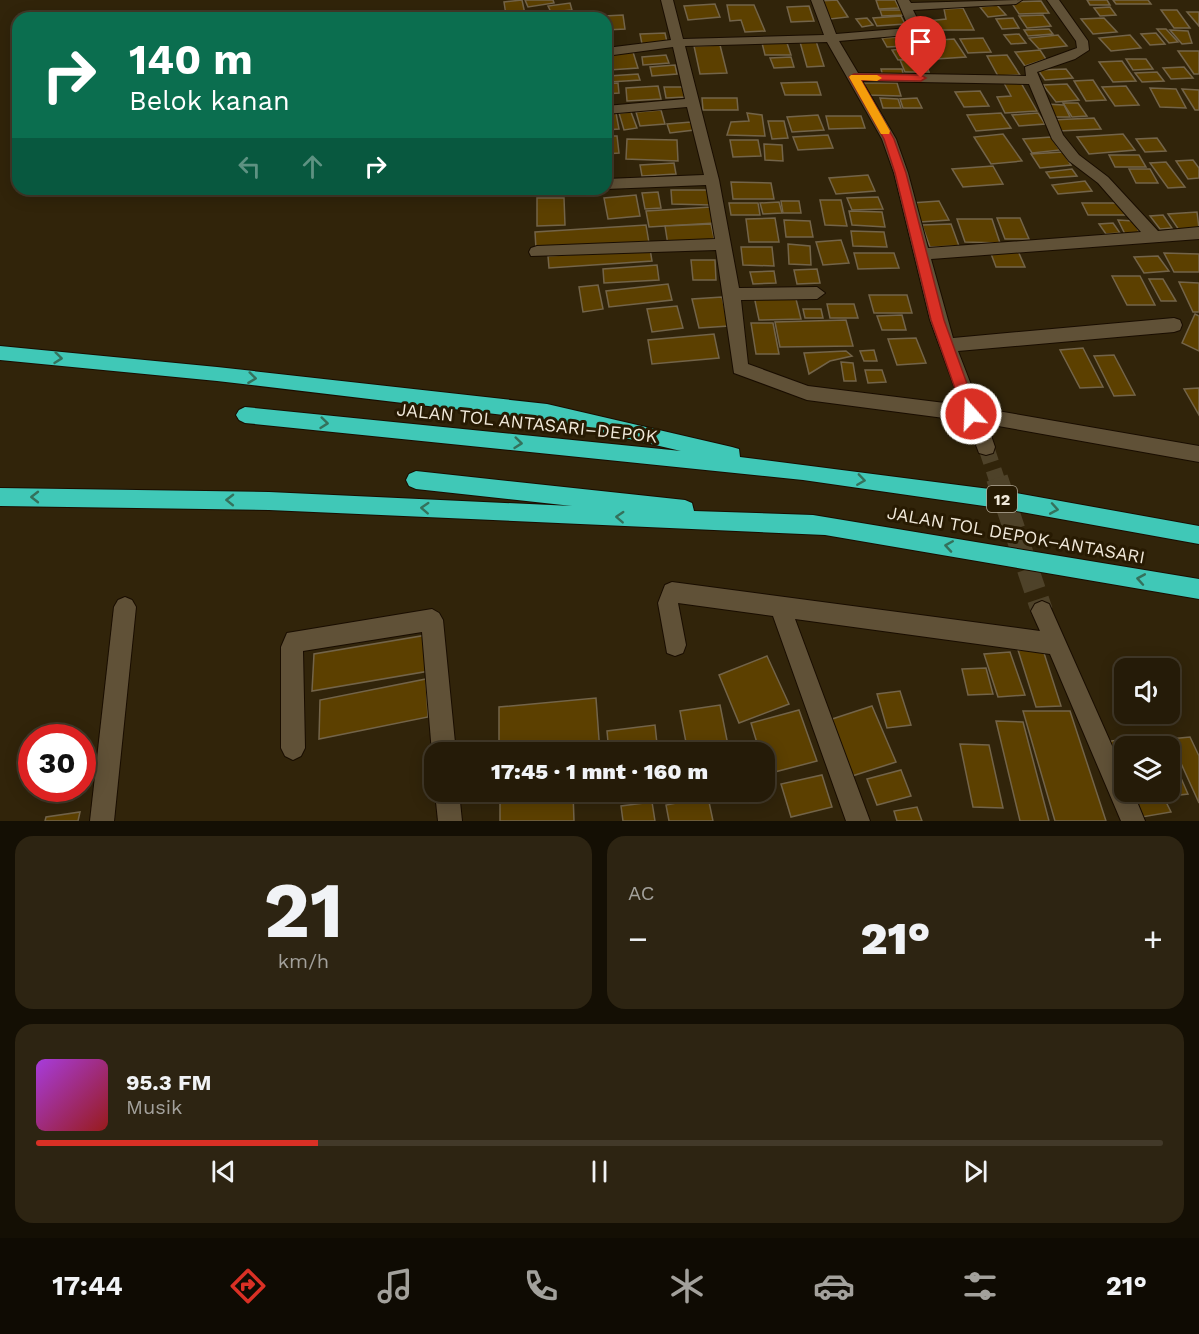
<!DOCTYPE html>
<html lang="id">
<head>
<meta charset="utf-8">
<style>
  :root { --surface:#251b08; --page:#2d2412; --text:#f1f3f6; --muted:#a3a19c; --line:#423929; --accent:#d93025 }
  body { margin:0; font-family:"Work Sans",sans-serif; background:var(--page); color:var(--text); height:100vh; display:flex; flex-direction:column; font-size:22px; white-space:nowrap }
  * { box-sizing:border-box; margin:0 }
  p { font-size:20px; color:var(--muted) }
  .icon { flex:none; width:33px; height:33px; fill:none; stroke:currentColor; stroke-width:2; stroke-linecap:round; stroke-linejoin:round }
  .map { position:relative; height:821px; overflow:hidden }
  .sheet { display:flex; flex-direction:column; gap:15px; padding:15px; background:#140f04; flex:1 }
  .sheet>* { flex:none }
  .hud { position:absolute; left:12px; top:12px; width:600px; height:183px; border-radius:18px; box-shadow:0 3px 15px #0003,0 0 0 2px var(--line); background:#0b6e4f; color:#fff; overflow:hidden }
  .buttons { position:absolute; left:1114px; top:658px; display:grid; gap:12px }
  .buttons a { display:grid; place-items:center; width:66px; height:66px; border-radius:12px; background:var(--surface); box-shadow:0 3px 15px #0003,0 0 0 2px var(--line); font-size:30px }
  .speed { position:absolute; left:18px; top:724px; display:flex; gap:12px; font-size:30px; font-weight:700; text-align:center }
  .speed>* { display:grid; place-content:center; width:78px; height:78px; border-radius:50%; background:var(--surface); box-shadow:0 3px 15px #0003,0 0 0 2px var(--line); line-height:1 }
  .speed .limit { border:9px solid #d22; background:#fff; color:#111 }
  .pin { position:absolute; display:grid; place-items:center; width:51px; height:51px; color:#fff; margin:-62px -26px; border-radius:50% 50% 50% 0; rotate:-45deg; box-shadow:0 0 6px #0007 }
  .pin .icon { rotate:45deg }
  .me { position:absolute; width:66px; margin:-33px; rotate:340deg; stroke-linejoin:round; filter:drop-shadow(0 0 4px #0008) }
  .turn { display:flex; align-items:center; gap:21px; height:126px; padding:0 18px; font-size:27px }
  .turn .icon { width:78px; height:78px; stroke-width:2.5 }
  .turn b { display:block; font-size:42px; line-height:51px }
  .lanes { display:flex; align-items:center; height:57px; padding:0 18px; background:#0003; justify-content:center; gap:30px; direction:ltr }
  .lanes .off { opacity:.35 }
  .big { font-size:45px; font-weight:800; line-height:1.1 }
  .sheet .card { flex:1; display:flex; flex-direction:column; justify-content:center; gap:9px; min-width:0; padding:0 21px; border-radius:18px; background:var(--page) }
  .sheet .dial { align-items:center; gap:0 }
  .dial b { font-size:78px; line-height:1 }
  .song { display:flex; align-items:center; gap:18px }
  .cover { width:72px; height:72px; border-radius:9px; background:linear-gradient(135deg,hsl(280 70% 55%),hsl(0 70% 35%)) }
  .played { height:6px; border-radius:3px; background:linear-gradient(90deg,var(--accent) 25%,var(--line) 25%) }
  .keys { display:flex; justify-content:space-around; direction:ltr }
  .heat { display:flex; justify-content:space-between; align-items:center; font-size:33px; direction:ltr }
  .sheet .tiles { flex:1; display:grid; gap:15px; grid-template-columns:1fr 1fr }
  .card:last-child { grid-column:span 2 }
  .trip { position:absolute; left:424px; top:742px; width:351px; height:60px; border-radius:18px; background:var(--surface); box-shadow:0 3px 15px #0003,0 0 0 2px var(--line); font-weight:800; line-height:60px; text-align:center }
  .tabs { display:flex; height:96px; justify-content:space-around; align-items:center; background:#0f0b03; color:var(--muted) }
  .tabs .icon { width:42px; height:42px }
  .tabs .selected { color:var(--accent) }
  .tabs b { font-size:27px; color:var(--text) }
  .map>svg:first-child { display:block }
</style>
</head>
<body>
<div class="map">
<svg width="1199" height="821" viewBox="0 0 1199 821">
  <rect width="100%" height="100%" fill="#31240a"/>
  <g fill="#5c4000" stroke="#736449" stroke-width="1.5">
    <polygon points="522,0 525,14 506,15 504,2"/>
    <polygon points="525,0 553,0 554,3 528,7"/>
    <polygon points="837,0 848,17 830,19 818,1"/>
    <polygon points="876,0 895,0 899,8 879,9"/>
    <polygon points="1087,0 1107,0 1110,5 1090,5"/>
    <polygon points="1113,0 1148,0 1151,4 1116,4"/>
    <polygon points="1041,1 1049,13 1019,14 1011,2"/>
    <polygon points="570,3 572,10 551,12 548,6"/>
    <polygon points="715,4 720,17 688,20 684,6"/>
    <polygon points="727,5 754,5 765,31 745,32 741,20 730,21"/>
    <polygon points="997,5 1006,15 988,17 980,7"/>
    <polygon points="809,6 814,21 791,22 787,7"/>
    <polygon points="1110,7 1116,15 1100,16 1094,8"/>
    <polygon points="963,8 974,30 932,30 926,21 946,19 944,9"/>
    <polygon points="880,10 902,10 904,15 882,16"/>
    <polygon points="1161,10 1177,10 1190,28 1174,28"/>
    <polygon points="577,12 578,18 554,18 553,14"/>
    <polygon points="1187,12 1199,12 1199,26"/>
    <polygon points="623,15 625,29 606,30 604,16"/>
    <polygon points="1043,15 1051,26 1027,28 1019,16"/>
    <polygon points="901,16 905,24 877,26 873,18"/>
    <polygon points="867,18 873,25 862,27 856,19"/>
    <polygon points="1013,18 1019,28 1002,29 996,19"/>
    <polygon points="1104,18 1117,32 1093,34 1081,19"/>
    <polygon points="1049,29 1053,34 1028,36 1024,30"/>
    <polygon points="1157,29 1166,29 1178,42 1169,43"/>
    <polygon points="1170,30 1188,31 1192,43 1182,44"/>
    <polygon points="665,33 667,42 642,44 640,34"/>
    <polygon points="1156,33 1165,44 1150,45 1141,34"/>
    <polygon points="1019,34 1026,43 1011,44 1004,35"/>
    <polygon points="1058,35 1067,46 1039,49 1029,38"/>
    <polygon points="1130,35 1141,48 1111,51 1099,38"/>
    <polygon points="902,37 907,46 887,47 882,38"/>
    <polygon points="983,38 991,52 968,53 960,39"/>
    <polygon points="954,39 966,57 936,59 924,41"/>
    <polygon points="816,41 824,66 807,67 800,42"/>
    <polygon points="762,43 787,43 791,55 765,55"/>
    <polygon points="720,45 727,73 700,74 694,46"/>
    <polygon points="918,47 924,57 898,60 892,50"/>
    <polygon points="1040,50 1046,59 1025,66 1015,52"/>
    <polygon points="1178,51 1199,51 1199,74 1194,74"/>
    <polygon points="633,52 638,68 609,70 606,54"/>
    <polygon points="666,55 669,63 643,65 642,57"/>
    <polygon points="1007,55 1020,75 998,76 987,56"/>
    <polygon points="791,57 794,67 774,68 770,58"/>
    <polygon points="1126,59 1146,59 1153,69 1133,70"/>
    <polygon points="900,60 924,60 929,72 905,72"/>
    <polygon points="1122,61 1136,81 1113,82 1099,62"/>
    <polygon points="675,65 677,74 652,76 650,67"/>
    <polygon points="1184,67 1193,78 1171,79 1163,68"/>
    <polygon points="881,69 902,69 904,77 883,77"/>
    <polygon points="1066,69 1073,78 1045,80 1038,70"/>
    <polygon points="1157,72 1164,81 1142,82 1135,73"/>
    <polygon points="638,74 640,80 610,82 609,76"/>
    <polygon points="1093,80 1106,100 1086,101 1074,81"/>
    <polygon points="817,82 821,95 785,95 781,83"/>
    <polygon points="618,83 619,93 606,94 606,84"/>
    <polygon points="864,83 897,83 901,96 867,95"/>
    <polygon points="1004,83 1021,83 1037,111 1005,113 997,97 1011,96"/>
    <polygon points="1067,84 1079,100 1056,102 1043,85"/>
    <polygon points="658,86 661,99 627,101 626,88"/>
    <polygon points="1126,86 1139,105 1115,106 1102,87"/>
    <polygon points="664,87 684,87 686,97 666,98"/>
    <polygon points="1150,88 1176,89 1186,108 1160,107"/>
    <polygon points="1182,89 1199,90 1199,110 1195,110"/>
    <polygon points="980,91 989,106 964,107 955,92"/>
    <polygon points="702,98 737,98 738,110 703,110"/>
    <polygon points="880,98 898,99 901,108 883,108"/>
    <polygon points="917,98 922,108 903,108 900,99"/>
    <polygon points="1063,103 1078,103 1087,116 1072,117"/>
    <polygon points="1045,104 1064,105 1070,117 1052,117"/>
    <polygon points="661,110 665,124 640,126 636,112"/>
    <polygon points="631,112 637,128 624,130 619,113"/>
    <polygon points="606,113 616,113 619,129 606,130"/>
    <polygon points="747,113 762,115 765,136 727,135 731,122 749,121"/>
    <polygon points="1001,113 1011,128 976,131 967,115"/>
    <polygon points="1038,113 1045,124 1019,126 1012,115"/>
    <polygon points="818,115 824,130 792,132 787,117"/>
    <polygon points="826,116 861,116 865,128 829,129"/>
    <polygon points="1094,118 1101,129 1058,131 1051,120"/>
    <polygon points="768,121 784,121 788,138 772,139"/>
    <polygon points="691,122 694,130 670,133 667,124"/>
    <polygon points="1003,134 1022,161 991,164 974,137"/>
    <polygon points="1123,134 1135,150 1089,154 1077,137"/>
    <polygon points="828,135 833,148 798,150 793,137"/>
    <polygon points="606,136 617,136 619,153 606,154"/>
    <polygon points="1051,137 1060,150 1032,153 1023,139"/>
    <polygon points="1157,138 1166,151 1145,152 1136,139"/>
    <polygon points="627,139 677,140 678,161 626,159"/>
    <polygon points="730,140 758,140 761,156 733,157"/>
    <polygon points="764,144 782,145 783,161 765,160"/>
    <polygon points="1063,152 1071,165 1040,168 1031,154"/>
    <polygon points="1109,155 1139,155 1146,167 1115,167"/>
    <polygon points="1193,160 1199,168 1199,178 1188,179 1176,161"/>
    <polygon points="1166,162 1185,187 1168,188 1150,163"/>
    <polygon points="674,163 676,174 642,176 640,165"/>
    <polygon points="993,166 1003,184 963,187 952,169"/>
    <polygon points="1072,169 1077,176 1050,178 1046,172"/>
    <polygon points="1129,169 1150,169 1158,183 1136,183"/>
    <polygon points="868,175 875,191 836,194 829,178"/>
    <polygon points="1085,181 1092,191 1058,194 1052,185"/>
    <polygon points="731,182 771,183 774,199 733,199"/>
    <polygon points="671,190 709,190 710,205 672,204"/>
    <polygon points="658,192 661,208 645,209 642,193"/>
    <polygon points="636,195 640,216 608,219 604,198"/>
    <polygon points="878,197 883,209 852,210 847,198"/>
    <polygon points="537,198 564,198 565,225 537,226"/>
    <polygon points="820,200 841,200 847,226 825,225"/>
    <polygon points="781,201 799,201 801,213 783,213"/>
    <polygon points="939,201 949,220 920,222 911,203"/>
    <polygon points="779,202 782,213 763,214 760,203"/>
    <polygon points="729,203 758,203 760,215 731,215"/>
    <polygon points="1082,203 1122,203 1129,215 1088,215"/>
    <polygon points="711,207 715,223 649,227 646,211"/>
    <polygon points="849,211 882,212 885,227 852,225"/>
    <polygon points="1197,212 1199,228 1179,230 1168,214"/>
    <polygon points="1163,215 1172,228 1160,229 1150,216"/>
    <polygon points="775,218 779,242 749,242 746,219"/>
    <polygon points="997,218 1020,218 1029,239 1005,239"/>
    <polygon points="957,219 992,219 1000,243 965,242"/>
    <polygon points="784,220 810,221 813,237 786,237"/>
    <polygon points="1118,220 1134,221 1140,234 1125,234"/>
    <polygon points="1113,223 1120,233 1106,234 1099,224"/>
    <polygon points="711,224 715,242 668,245 665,226"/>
    <polygon points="951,224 959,246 930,247 922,225"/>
    <polygon points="646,225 649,243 536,249 535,232"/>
    <polygon points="851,231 884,232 887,247 853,246"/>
    <polygon points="841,240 849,263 823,265 816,242"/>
    <polygon points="788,244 810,246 811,265 789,264"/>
    <polygon points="741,247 772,247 774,266 743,265"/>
    <polygon points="650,249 652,261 549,268 548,256"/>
    <polygon points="990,251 1018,251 1025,267 996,267"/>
    <polygon points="854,253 894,253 899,268 858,269"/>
    <polygon points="1164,253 1199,254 1199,272 1174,272"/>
    <polygon points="1158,256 1169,271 1144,273 1134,257"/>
    <polygon points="691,260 715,260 716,280 693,280"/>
    <polygon points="657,265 659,280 604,283 603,269"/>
    <polygon points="817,269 820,283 797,284 794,270"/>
    <polygon points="774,271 776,283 753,284 750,272"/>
    <polygon points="1112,276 1140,276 1155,305 1127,305"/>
    <polygon points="1149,279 1163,279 1176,301 1161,301"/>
    <polygon points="1179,282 1199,283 1199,312 1193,312"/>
    <polygon points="668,284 672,300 609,307 606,291"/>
    <polygon points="598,285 603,309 583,312 579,287"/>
    <polygon points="795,295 801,319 759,320 754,296"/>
    <polygon points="869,295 907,295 912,313 874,313"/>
    <polygon points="722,297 729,326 699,328 692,299"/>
    <polygon points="827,304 854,304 858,318 830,318"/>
    <polygon points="677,306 683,328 652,332 647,309"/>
    <polygon points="803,309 821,309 823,318 805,318"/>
    <polygon points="1195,314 1199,316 1199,351 1182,343"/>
    <polygon points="902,315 906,330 882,330 877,316"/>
    <polygon points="846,320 853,346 780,347 775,322"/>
    <polygon points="751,323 773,323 779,354 756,354"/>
    <polygon points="714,334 719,358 652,364 648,340"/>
    <polygon points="916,338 926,363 897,365 888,339"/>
    <polygon points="1083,348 1103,387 1080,388 1060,350"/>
    <polygon points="874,350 877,361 864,361 860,351"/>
    <polygon points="846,351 852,356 830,361 809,374 804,353"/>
    <polygon points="1114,355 1135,395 1114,396 1094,356"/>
    <polygon points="841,362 853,363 856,381 844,381"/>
    <polygon points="865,370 882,370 886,382 868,383"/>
    <polygon points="1199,388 1199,415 1184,389"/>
    <polygon points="433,634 435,670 312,691 314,654"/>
    <polygon points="1018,650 1043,650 1061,706 1036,707"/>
    <polygon points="1010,652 1025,695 998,697 984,654"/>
    <polygon points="767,656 789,704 739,723 719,675"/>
    <polygon points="986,668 993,694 968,695 962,669"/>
    <polygon points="426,679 428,717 319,739 320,700"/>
    <polygon points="900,691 911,725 887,728 877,694"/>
    <polygon points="596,698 600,753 499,753 499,707"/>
    <polygon points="720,705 729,750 688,753 680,711"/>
    <polygon points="872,706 896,762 849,777 826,721"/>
    <polygon points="799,710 817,761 767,774 765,753 760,753 751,723"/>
    <polygon points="1023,711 1070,711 1106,821 1055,821"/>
    <polygon points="996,721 1023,722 1049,821 1020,821"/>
    <polygon points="655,725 658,753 609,753 607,731"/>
    <polygon points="1134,737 1138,747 1125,747 1125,782 1106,742"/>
    <polygon points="1190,737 1199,756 1199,803 1170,739"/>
    <polygon points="1165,742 1167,747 1150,747 1148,743"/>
    <polygon points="960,744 989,745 1003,808 973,807"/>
    <polygon points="1170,753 1188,794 1171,796"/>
    <polygon points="901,770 911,796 877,805 867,779"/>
    <polygon points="822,775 832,807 791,817 781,784"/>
    <polygon points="500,792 573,792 574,821 500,821"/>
    <polygon points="1130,792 1161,792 1171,812 1142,817"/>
    <polygon points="708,797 713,821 669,821 666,805"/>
    <polygon points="652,802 655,821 623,821 621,806"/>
    <polygon points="917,807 922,821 897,821 894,811"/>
    <polygon points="80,812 78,821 45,821 46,817"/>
  </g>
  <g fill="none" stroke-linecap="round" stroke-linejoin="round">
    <polyline stroke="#4e4229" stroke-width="16" stroke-dasharray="16 8" stroke-linecap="butt" points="986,447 997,480"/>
    <polyline stroke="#4e4229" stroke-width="22" stroke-dasharray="22 10" stroke-linecap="butt" points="997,478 1042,611"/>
    <defs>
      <g id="minor">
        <path d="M661 0H673L683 39 824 35 811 0H823L836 34 909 28 897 0H909L911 3 1022 0 1016 4 913 10 921 26 918 34 839 41 858 73 1026 76 1025 67 1077 48 1076 41 1047 0H1059L1088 41 1089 50 1075 59 1037 72 1063 135 1079 155 1108 177 1158 231 1199 227V239L931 259 953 338 1174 318 1180 320 1182 325 1180 330 1174 332 958 351 980 408 1199 446V462L987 424 995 447 993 453 986 455 979 453 967 421 807 400 734 373 716 250 531 256 529 252 531 248 537 246 715 239 706 185 606 189V179L704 175 687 107 606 114V106L685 99 673 47 606 56V48L671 40ZM827 42 882 139 894 173 930 320 961 405 808 386 748 364 741 300 817 299 825 293 817 287 739 288 719 180 685 46ZM862 81 1029 84 1052 139 1069 161 1098 183 1141 232 928 248 908 173 896 139Z"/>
        <polygon points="672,582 1040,631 1031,611 1035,604 1042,601 1049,604 1125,775 1125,792 1133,792 1145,821 1121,821 1050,654 795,619 870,821 846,821 773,616 678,603 686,645 683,653 675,656 667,653 658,603 665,585"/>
        <polygon points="125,597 132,600 136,607 114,821 90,821 114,607 118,600"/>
        <polygon points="432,609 439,613 443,620 456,753 435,753 435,759 432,753 422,632 303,651 305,748 301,756 293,760 285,756 281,748 281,647 287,633"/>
        <polygon points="435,792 459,792 462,821 438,821"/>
      </g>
      <g id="highway">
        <polygon points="0,346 217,367 547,404 732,447 739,449 740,457 1005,491 1199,526 1199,544 1005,509 803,480 245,423 239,420 236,415 239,410 245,407 681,451 547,420 217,381 0,360"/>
        <polygon points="416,471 685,500 692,503 694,511 813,515 1199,579 1199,599 825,535 269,510 0,506 0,488 269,492 572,506 416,489 409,486 406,480 409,474"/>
      </g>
    </defs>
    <use href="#minor" stroke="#190d00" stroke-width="2"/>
    <use href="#highway" stroke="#190d00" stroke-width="2"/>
    <use href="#minor" fill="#605137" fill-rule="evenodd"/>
    <use href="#highway" fill="#40c8b7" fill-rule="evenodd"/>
  </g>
  <defs><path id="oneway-chevron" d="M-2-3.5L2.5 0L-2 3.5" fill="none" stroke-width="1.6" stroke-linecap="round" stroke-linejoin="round" transform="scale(1.5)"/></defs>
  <g stroke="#34715c">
    <use href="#oneway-chevron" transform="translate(58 358) rotate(6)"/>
    <use href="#oneway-chevron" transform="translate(252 378) rotate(7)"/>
    <use href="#oneway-chevron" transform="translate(324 423) rotate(6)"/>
    <use href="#oneway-chevron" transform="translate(518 443) rotate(6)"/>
    <use href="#oneway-chevron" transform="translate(861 480) rotate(8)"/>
    <use href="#oneway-chevron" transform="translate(35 497) rotate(180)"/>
    <use href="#oneway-chevron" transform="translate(230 500) rotate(-179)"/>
    <use href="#oneway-chevron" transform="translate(425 508) rotate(-177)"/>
    <use href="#oneway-chevron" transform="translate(1054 509) rotate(10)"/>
    <use href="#oneway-chevron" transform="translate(620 517) rotate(-177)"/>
    <use href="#oneway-chevron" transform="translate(949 546) rotate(-171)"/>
    <use href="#oneway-chevron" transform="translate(1141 579) rotate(-170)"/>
  </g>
  <polygon fill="#d93025" stroke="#8d1f18" stroke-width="1.5" points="854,74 921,75 926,78 921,81 861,80 894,139 906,173 944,320 978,414 971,420 964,414 931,320 895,173 884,139 849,77"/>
  <polygon fill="#f59e0b" points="851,75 877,75 882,78 877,81 861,80 890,131 889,134 881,134 849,77"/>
  <g text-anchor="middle" stroke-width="6" stroke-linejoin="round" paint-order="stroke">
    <rect fill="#271a02" stroke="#b4ab99" stroke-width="1.5" x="987" y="486" width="30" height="26" rx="4.5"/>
    <g font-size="16" font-weight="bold" fill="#f1e9da">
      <text x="1002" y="505">12</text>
    </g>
    <g font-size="18" fill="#f1e9da" stroke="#271a02">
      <text transform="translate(527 423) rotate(6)" y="6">JALAN TOL ANTASARI–DEPOK</text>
      <text transform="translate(1016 535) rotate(10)" y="6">JALAN TOL DEPOK–ANTASARI</text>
    </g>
  </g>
</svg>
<div class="buttons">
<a><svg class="icon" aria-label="sound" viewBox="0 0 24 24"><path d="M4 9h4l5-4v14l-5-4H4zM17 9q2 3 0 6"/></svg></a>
<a><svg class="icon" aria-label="layers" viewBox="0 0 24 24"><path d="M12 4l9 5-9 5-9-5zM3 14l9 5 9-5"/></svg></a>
</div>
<div class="speed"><div class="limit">30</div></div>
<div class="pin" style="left:921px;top:78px;background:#d93025"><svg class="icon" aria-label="arrive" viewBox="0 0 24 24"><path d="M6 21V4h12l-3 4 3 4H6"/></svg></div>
<svg class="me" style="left:971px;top:414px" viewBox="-20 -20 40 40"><circle r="17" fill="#d93025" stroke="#fff" stroke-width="3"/><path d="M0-11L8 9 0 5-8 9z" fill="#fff"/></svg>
<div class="trip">17:45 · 1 mnt · 160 m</div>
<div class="hud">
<div class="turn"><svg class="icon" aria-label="right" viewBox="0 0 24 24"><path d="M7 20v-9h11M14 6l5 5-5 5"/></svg><div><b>140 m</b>Belok kanan</div></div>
<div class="lanes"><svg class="icon off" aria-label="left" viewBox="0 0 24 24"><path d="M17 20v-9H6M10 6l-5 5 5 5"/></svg><svg class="icon off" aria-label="ahead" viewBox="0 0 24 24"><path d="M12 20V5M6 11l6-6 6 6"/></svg><svg class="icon" aria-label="right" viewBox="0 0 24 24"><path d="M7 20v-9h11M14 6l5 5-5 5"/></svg></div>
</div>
</div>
<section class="sheet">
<div class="tiles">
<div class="card dial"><b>21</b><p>km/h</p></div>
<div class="card"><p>AC</p>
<div class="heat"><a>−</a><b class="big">21°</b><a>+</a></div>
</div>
<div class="card">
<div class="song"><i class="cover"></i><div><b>95.3 FM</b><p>Musik</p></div></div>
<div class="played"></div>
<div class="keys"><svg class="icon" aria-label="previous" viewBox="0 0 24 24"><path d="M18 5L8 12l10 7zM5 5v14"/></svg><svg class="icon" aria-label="pause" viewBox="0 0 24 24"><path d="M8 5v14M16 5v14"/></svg><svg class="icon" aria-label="next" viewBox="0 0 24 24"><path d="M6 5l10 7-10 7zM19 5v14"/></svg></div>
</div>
</div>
</section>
<nav class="tabs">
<b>17:44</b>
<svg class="icon selected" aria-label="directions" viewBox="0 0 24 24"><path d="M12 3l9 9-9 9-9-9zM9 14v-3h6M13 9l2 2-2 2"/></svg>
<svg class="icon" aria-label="music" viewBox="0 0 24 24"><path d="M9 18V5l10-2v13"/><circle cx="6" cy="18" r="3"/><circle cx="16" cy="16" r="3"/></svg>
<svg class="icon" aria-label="phone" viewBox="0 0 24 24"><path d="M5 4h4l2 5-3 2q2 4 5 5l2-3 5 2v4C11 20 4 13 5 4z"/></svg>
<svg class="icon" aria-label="climate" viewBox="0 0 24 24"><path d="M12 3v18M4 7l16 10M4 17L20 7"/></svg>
<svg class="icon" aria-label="car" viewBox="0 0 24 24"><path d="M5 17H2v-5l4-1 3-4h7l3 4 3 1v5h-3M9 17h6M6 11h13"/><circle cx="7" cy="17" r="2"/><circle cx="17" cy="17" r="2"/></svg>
<svg class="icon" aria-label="filters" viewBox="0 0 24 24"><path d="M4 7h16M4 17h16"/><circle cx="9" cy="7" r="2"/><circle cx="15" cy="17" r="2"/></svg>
<b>21°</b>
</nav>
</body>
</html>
